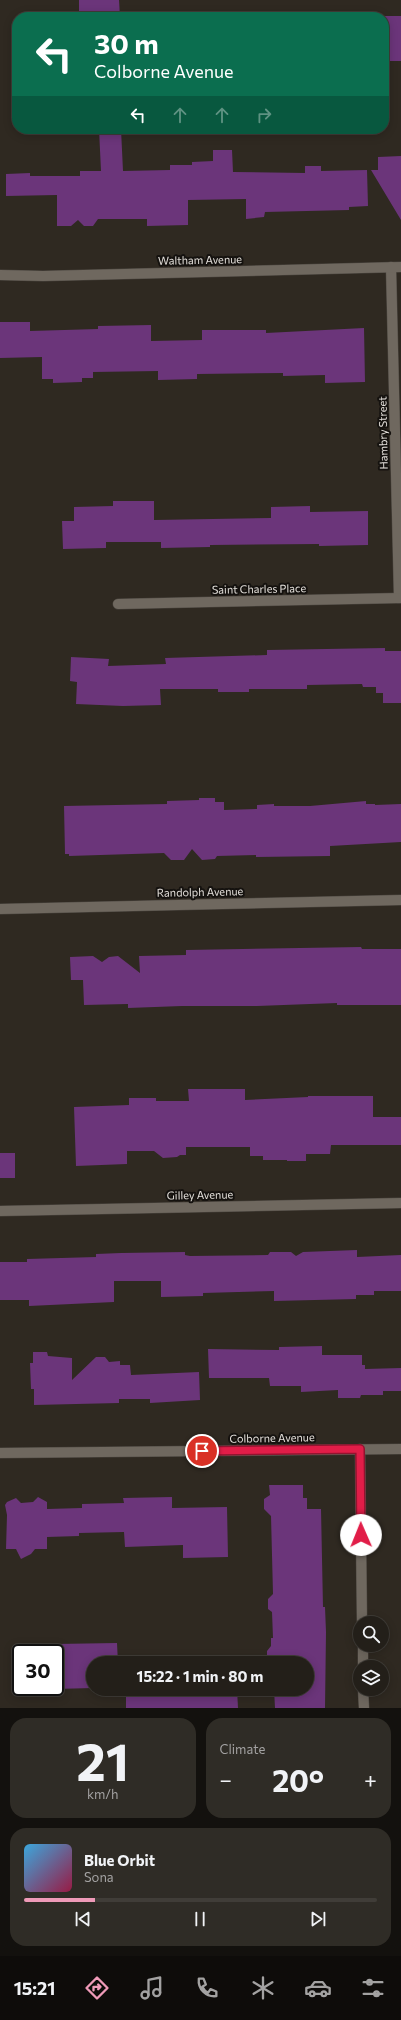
<!DOCTYPE html>
<html lang="en">
<head>
<meta charset="utf-8">
<style>
  :root { --surface:#231f19; --page:#2f2c26; --text:#f1f3f6; --muted:#a3a2a2; --line:#403d38; --accent:#ef9ab8 }
  body { margin:0; font-family:Commissioner,sans-serif; background:var(--page); color:var(--text); height:100vh; display:flex; flex-direction:column; font-size:15px; white-space:nowrap }
  * { box-sizing:border-box; margin:0 }
  p { font-size:13px; color:var(--muted) }
  .icon { flex:none; width:22px; height:22px; fill:none; stroke:currentColor; stroke-width:2; stroke-linecap:round; stroke-linejoin:round }
  .map { position:relative; height:1708px; overflow:hidden }
  .sheet { display:flex; flex-direction:column; gap:10px; padding:10px; background:#13110e; flex:1 }
  .sheet>* { flex:none }
  .top-card { position:absolute; left:12px; top:12px; width:377px; height:122px; border-radius:16px; box-shadow:0 2px 10px #0003,0 0 0 1px var(--line); background:#0b6e4f; color:#fff; overflow:hidden }
  .fabs { position:absolute; left:353px; top:1616px; display:grid; gap:8px }
  .fabs a { display:grid; place-items:center; width:36px; height:36px; border-radius:50%; background:var(--surface); box-shadow:0 2px 10px #0003,0 0 0 1px var(--line); font-size:20px }
  .speed { position:absolute; left:12px; top:1644px; display:flex; gap:8px; font-size:20px; font-weight:700; text-align:center }
  .speed>* { display:grid; place-content:center; width:52px; height:52px; border-radius:50%; background:var(--surface); box-shadow:0 2px 10px #0003,0 0 0 1px var(--line); line-height:1 }
  .speed .limit { border:2px solid #111; border-radius:6px; background:#fff; color:#111 }
  .pin { position:absolute; display:grid; place-items:center; width:34px; height:34px; color:#fff; margin:-17px; border:2px solid #fff; border-radius:50%; box-shadow:0 1px 4px #0007 }
  .me { position:absolute; width:44px; margin:-22px; rotate:359deg; stroke-linejoin:round; filter:drop-shadow(0 0 3px #0008) }
  .turn { display:flex; align-items:center; gap:14px; height:84px; padding:0 16px; font-size:18px }
  .turn .icon { width:52px; height:52px; stroke-width:2.5 }
  .turn b { display:block; font-size:28px; line-height:34px }
  .lanes { display:flex; align-items:center; height:38px; padding:0 16px; background:#0003; justify-content:center; gap:20px; direction:ltr }
  .lanes .off { opacity:.35 }
  .big { font-size:30px; font-weight:700; line-height:1.1 }
  .sheet .tile { flex:1; display:flex; flex-direction:column; justify-content:center; gap:6px; min-width:0; padding:0 14px; border-radius:16px; background:var(--page) }
  .sheet .dial { align-items:center; gap:0 }
  .dial b { font-size:52px; line-height:1 }
  .song { display:flex; align-items:center; gap:12px }
  .cover { width:48px; height:48px; border-radius:6px; background:linear-gradient(135deg,hsl(200 70% 55%),hsl(340 70% 35%)) }
  .played { height:4px; border-radius:2px; background:linear-gradient(90deg,var(--accent) 20%,var(--line) 20%) }
  .keys { display:flex; justify-content:space-around; direction:ltr }
  .heat { display:flex; justify-content:space-between; align-items:center; font-size:22px; direction:ltr }
  .sheet .tiles { flex:1; display:grid; gap:10px; grid-template-columns:1fr 1fr }
  .tile:last-child { grid-column:span 2 }
  .trip { position:absolute; left:86px; top:1656px; width:228px; height:40px; border-radius:20px; background:var(--surface); box-shadow:0 2px 10px #0003,0 0 0 1px var(--line); font-weight:700; line-height:40px; text-align:center }
  .menu { display:flex; height:64px; justify-content:space-around; align-items:center; background:#0e0c0a; color:var(--muted) }
  .menu .icon { width:28px; height:28px }
  .menu .active { color:var(--accent) }
  .menu b { font-size:18px; color:var(--text) }
  .map>svg:first-child { display:block }
</style>
</head>
<body>
<div class="map">
<svg width="401" height="1708" viewBox="0 0 401 1708">
  <rect width="100%" height="100%" fill="#2f2921"/>
  <g fill="#6b357a">
    <polygon points="79,0 119,0 120,17 79,17"/>
    <polygon points="401,16 401,61 384,61 384,16"/>
    <polygon points="99,129 121,129 123,171 170,170 170,165 192,165 192,162 213,161 213,150 232,150 233,172 305,173 305,166 321,166 321,171 367,170 368,206 349,207 349,210 265,212 264,217 246,219 246,199 188,200 188,225 147,226 147,219 98,219 93,226 84,226 78,220 71,226 57,226 57,195 6,196 6,174 30,173 30,176 80,176 80,171 101,171"/>
    <polygon points="401,156 401,220 371,170 378,170 378,157"/>
    <polygon points="0,322 30,322 30,331 98,329 98,326 151,325 151,341 202,340 202,330 266,330 266,333 364,328 365,382 325,383 325,375 283,376 283,373 197,374 197,379 158,380 158,371 93,372 93,378 82,378 82,382 53,383 53,379 42,379 42,357 0,358"/>
    <polygon points="113,501 154,501 154,520 271,518 271,507 310,506 310,512 368,511 368,545 319,546 319,544 210,545 210,547 161,548 161,542 106,542 106,548 63,549 62,521 74,521 74,507 113,506"/>
    <polygon points="385,648 385,651 401,651 401,703 383,703 383,693 376,693 376,687 363,687 362,684 307,685 307,689 249,689 249,692 218,692 218,689 160,689 161,705 123,706 76,704 77,682 70,681 71,657 109,659 108,666 166,664 165,658 267,655 267,650"/>
    <polygon points="199,798 215,798 215,802 224,802 224,810 257,809 257,805 274,804 274,806 310,806 366,801 366,804 375,804 375,805 401,804 401,842 330,846 330,856 256,857 256,855 217,856 215,859 202,860 192,849 184,860 171,860 164,853 69,856 69,854 65,854 64,806 167,804 167,801 199,800"/>
    <polygon points="361,947 362,949 401,949 401,1005 337,1005 337,1003 257,1006 182,1006 128,1008 128,1004 84,1005 83,980 71,980 70,957 93,956 102,962 109,957 118,956 140,973 139,956 186,955 186,950"/>
    <polygon points="188,1089 245,1089 245,1100 308,1097 308,1096 373,1096 373,1117 401,1117 401,1145 331,1145 330,1154 306,1154 306,1161 287,1161 287,1160 263,1160 263,1156 250,1156 250,1147 186,1147 186,1155 180,1155 177,1157 163,1158 154,1151 127,1151 127,1164 76,1166 74,1107 129,1105 129,1098 156,1098 156,1101 189,1101"/>
    <rect x="0" y="1153" width="15" height="25"/>
    <polygon points="357,1250 357,1257 401,1255 401,1291 374,1291 374,1295 356,1295 356,1299 274,1301 274,1291 203,1293 203,1296 161,1297 161,1281 114,1281 114,1302 29,1306 29,1300 0,1300 0,1262 27,1262 27,1259 96,1257 96,1254 121,1253 185,1252 185,1255 190,1256 268,1255 270,1252 291,1252 296,1256 303,1252"/>
    <polygon points="322,1346 322,1355 362,1355 362,1365 365,1365 365,1369 401,1368 401,1391 383,1391 383,1395 361,1395 360,1398 338,1398 338,1390 301,1392 301,1386 270,1386 269,1378 209,1378 208,1349 279,1350 279,1347"/>
    <polygon points="33,1352 47,1352 48,1356 72,1358 72,1380 96,1357 105,1357 109,1362 120,1361 120,1365 130,1365 131,1375 199,1372 200,1400 150,1403 150,1399 119,1399 119,1403 34,1405 34,1389 31,1389 30,1363 33,1363"/>
    <polygon points="269,1485 303,1485 303,1498 307,1498 307,1509 321,1509 323,1607 325,1607 326,1632 325,1708 275,1708 274,1689 307,1689 307,1663 267,1663 267,1651 271,1646 271,1638 273,1638 272,1612 268,1609 268,1599 273,1594 271,1516 264,1509 264,1499 270,1495"/>
    <polygon points="38,1497 47,1502 47,1509 82,1508 82,1504 124,1503 123,1498 172,1497 172,1508 227,1507 228,1557 183,1558 183,1545 125,1547 124,1532 79,1533 79,1536 47,1537 47,1549 35,1549 31,1554 21,1559 16,1549 6,1549 7,1515 5,1505 7,1502 16,1498 21,1503 33,1502"/>
    <polygon points="117,1643 118,1663 93,1663 93,1688 55,1689 55,1644"/>
    <polygon points="126,1689 237,1689 238,1708 126,1708"/>
  </g>
  <g fill="none" stroke-linecap="round" stroke-linejoin="round">
    <defs>
      <g id="street">
        <polyline points="391,267 399,598"/>
        <polyline points="0,275 43,276 401,267"/>
        <polyline points="118,604 401,598"/>
        <polyline points="0,909 401,900"/>
        <polyline points="360,1449 362,1623"/>
        <polyline points="0,1453 401,1449"/>
        <polyline points="363,1645 363,1667"/>
        <polyline points="363,1689 364,1708"/>
      </g>
      <polyline id="secondary" points="0,1211 401,1203"/>
    </defs>
    <use href="#street" stroke="#4c4741" stroke-width="11"/>
    <use href="#secondary" stroke="#4c4741" stroke-width="11"/>
    <use href="#street" stroke="#6f685f" stroke-width="10"/>
    <use href="#secondary" stroke="#6f685f" stroke-width="10"/>
  </g>
  <g fill="none" stroke-linecap="round" stroke-linejoin="round">
    <defs>
      <polyline id="route" points="202,1451 360,1449 361,1535"/>
    </defs>
    <use href="#route" stroke="#92132f" stroke-width="10"/>
    <use href="#route" stroke="#e11d48" stroke-width="7"/>
  </g>
  <g text-anchor="middle" stroke-width="4" stroke-linejoin="round" paint-order="stroke">
    <g font-size="11" fill="#e3dfda" stroke="#15120f">
      <text transform="translate(200 260) rotate(-1)" y="4">Waltham Avenue</text>
      <text transform="translate(383 433) rotate(-91)" y="4">Hambry Street</text>
      <text transform="translate(259 589) rotate(-1)" y="4">Saint Charles Place</text>
      <text transform="translate(200 892) rotate(-1)" y="4">Randolph Avenue</text>
      <text transform="translate(200 1195) rotate(-1)" y="4">Gilley Avenue</text>
      <text transform="translate(272 1438) rotate(-1)" y="4">Colborne Avenue</text>
    </g>
  </g>
</svg>
<div class="fabs">
<a><svg class="icon" aria-label="search" viewBox="0 0 24 24"><circle cx="10" cy="10" r="6"/><path d="M15 15l6 6"/></svg></a>
<a><svg class="icon" aria-label="layers" viewBox="0 0 24 24"><path d="M12 4l9 5-9 5-9-5zM3 14l9 5 9-5"/></svg></a>
</div>
<div class="speed"><div class="limit">30</div></div>
<div class="pin" style="left:202px;top:1451px;background:#d93025"><svg class="icon" aria-label="arrive" viewBox="0 0 24 24"><path d="M6 21V4h12l-3 4 3 4H6"/></svg></div>
<svg class="me" style="left:361px;top:1535px" viewBox="-20 -20 40 40"><circle r="19" fill="#fff"/><path d="M0-13L10 11 0 6-10 11z" fill="#e11d48"/></svg>
<div class="trip">15:22 · 1 min · 80 m</div>
<div class="top-card">
<div class="turn"><svg class="icon" aria-label="left" viewBox="0 0 24 24"><path d="M17 20v-9H6M10 6l-5 5 5 5"/></svg><div><b>30 m</b>Colborne Avenue</div></div>
<div class="lanes"><svg class="icon" aria-label="left" viewBox="0 0 24 24"><path d="M17 20v-9H6M10 6l-5 5 5 5"/></svg><svg class="icon off" aria-label="ahead" viewBox="0 0 24 24"><path d="M12 20V5M6 11l6-6 6 6"/></svg><svg class="icon off" aria-label="ahead" viewBox="0 0 24 24"><path d="M12 20V5M6 11l6-6 6 6"/></svg><svg class="icon off" aria-label="right" viewBox="0 0 24 24"><path d="M7 20v-9h11M14 6l5 5-5 5"/></svg></div>
</div>
</div>
<section class="sheet">
<div class="tiles">
<div class="tile dial"><b>21</b><p>km/h</p></div>
<div class="tile"><p>Climate</p>
<div class="heat"><a>−</a><b class="big">20°</b><a>+</a></div>
</div>
<div class="tile">
<div class="song"><i class="cover"></i><div><b>Blue Orbit</b><p>Sona</p></div></div>
<div class="played"></div>
<div class="keys"><svg class="icon" aria-label="previous" viewBox="0 0 24 24"><path d="M18 5L8 12l10 7zM5 5v14"/></svg><svg class="icon" aria-label="pause" viewBox="0 0 24 24"><path d="M8 5v14M16 5v14"/></svg><svg class="icon" aria-label="next" viewBox="0 0 24 24"><path d="M6 5l10 7-10 7zM19 5v14"/></svg></div>
</div>
</div>
</section>
<nav class="menu">
<b>15:21</b>
<svg class="icon active" aria-label="directions" viewBox="0 0 24 24"><path d="M12 3l9 9-9 9-9-9zM9 14v-3h6M13 9l2 2-2 2"/></svg>
<svg class="icon" aria-label="music" viewBox="0 0 24 24"><path d="M9 18V5l10-2v13"/><circle cx="6" cy="18" r="3"/><circle cx="16" cy="16" r="3"/></svg>
<svg class="icon" aria-label="phone" viewBox="0 0 24 24"><path d="M5 4h4l2 5-3 2q2 4 5 5l2-3 5 2v4C11 20 4 13 5 4z"/></svg>
<svg class="icon" aria-label="climate" viewBox="0 0 24 24"><path d="M12 3v18M4 7l16 10M4 17L20 7"/></svg>
<svg class="icon" aria-label="car" viewBox="0 0 24 24"><path d="M5 17H2v-5l4-1 3-4h7l3 4 3 1v5h-3M9 17h6M6 11h13"/><circle cx="7" cy="17" r="2"/><circle cx="17" cy="17" r="2"/></svg>
<svg class="icon" aria-label="filters" viewBox="0 0 24 24"><path d="M4 7h16M4 17h16"/><circle cx="9" cy="7" r="2"/><circle cx="15" cy="17" r="2"/></svg>
</nav>
</body>
</html>
